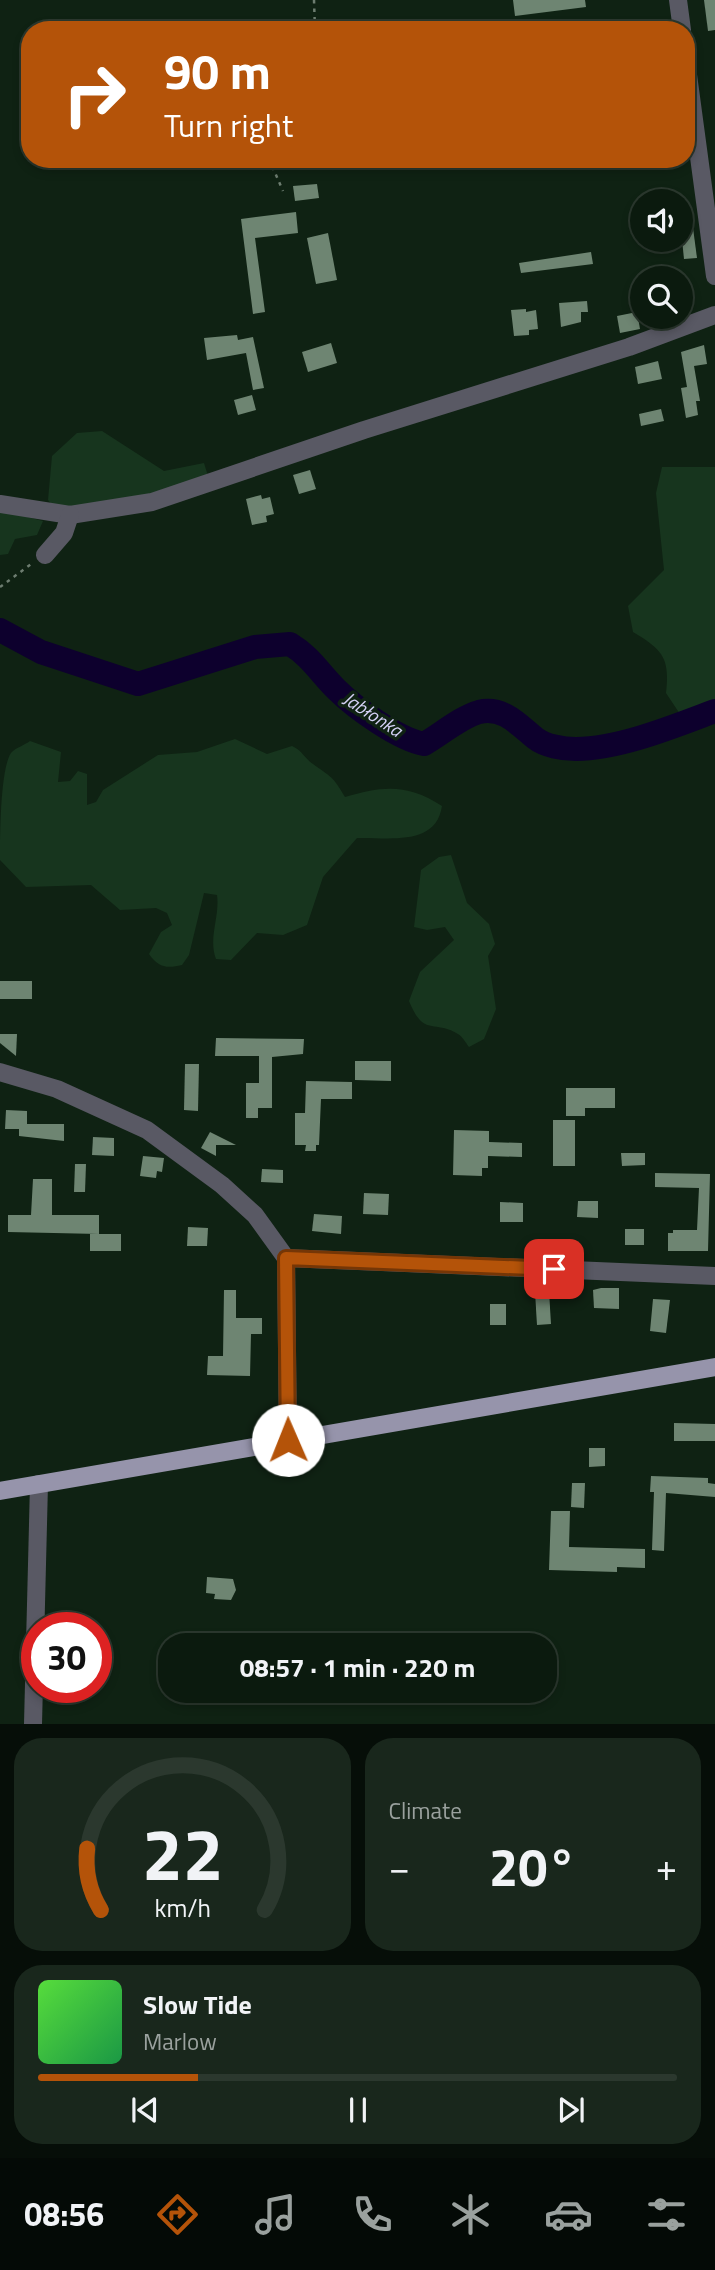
<!DOCTYPE html>
<html lang="en">
<head>
<meta charset="utf-8">
<style>
  :root { --surface:#0b1a0e; --page:#19271c; --text:#f1f3f6; --muted:#9aa19e; --line:#2b382e; --accent:#b45309 }
  body { margin:0; font-family:"Titillium Web",sans-serif; background:var(--page); color:var(--text); height:100vh; display:flex; flex-direction:column; font-size:26px; white-space:nowrap }
  * { box-sizing:border-box; margin:0 }
  p { font-size:23px; color:var(--muted) }
  .icon { flex:none; width:38px; height:38px; fill:none; stroke:currentColor; stroke-width:2; stroke-linecap:round; stroke-linejoin:round }
  .map { position:relative; height:1724px; overflow:hidden }
  .panel { display:flex; flex-direction:column; gap:14px; padding:14px; background:#060e08; flex:1 }
  .panel>* { flex:none }
  .top-card { position:absolute; left:21px; top:21px; width:674px; height:147px; border-radius:28px; box-shadow:0 4px 10px #0003,0 0 0 2px var(--line); background:#b45309; color:#fff; overflow:hidden }
  .controls { position:absolute; left:630px; top:189px; display:grid; gap:14px }
  .controls a { display:grid; place-items:center; width:63px; height:63px; border-radius:50%; background:var(--surface); box-shadow:0 4px 10px #0003,0 0 0 2px var(--line); font-size:35px }
  .speed { position:absolute; left:21px; top:1612px; display:flex; gap:14px; font-size:35px; font-weight:700; text-align:center }
  .speed>* { display:grid; place-content:center; width:91px; height:91px; border-radius:50%; background:var(--surface); box-shadow:0 4px 10px #0003,0 0 0 2px var(--line); line-height:1 }
  .speed .limit { border:10px solid #d22; background:#fff; color:#111 }
  .pin { position:absolute; display:grid; place-items:center; width:60px; height:60px; color:#fff; margin:-30px; border-radius:14px; box-shadow:0 4px 10px #0006 }
  .me { position:absolute; width:77px; margin:-38px; rotate:359deg; stroke-linejoin:round; filter:drop-shadow(0 0 5px #0008) }
  .turn { display:flex; align-items:center; gap:24px; height:147px; padding:0 28px; font-size:32px }
  .turn .icon { width:91px; height:91px; stroke-width:2.5 }
  .turn b { display:block; font-size:49px; line-height:60px }
  .big { font-size:52px; font-weight:700; line-height:1.1 }
  .panel .widget { flex:1; display:flex; flex-direction:column; justify-content:center; gap:10px; min-width:0; padding:0 24px; border-radius:28px; background:var(--page) }
  .panel .dial { align-items:center; gap:0 }
  .dial svg { height:182px; overflow:visible; fill:none; stroke:var(--line); stroke-width:7; stroke-linecap:round; text-anchor:middle }
  .dial text { fill:var(--text); stroke:none }
  .song { display:flex; align-items:center; gap:21px }
  .cover { width:84px; height:84px; border-radius:10px; background:linear-gradient(135deg,hsl(110 70% 55%),hsl(140 70% 35%)) }
  .played { height:7px; border-radius:4px; background:linear-gradient(90deg,var(--accent) 25%,var(--line) 25%) }
  .keys { display:flex; justify-content:space-around; direction:ltr }
  .heat { display:flex; justify-content:space-between; align-items:center; font-size:38px; direction:ltr }
  .panel .tiles { flex:1; display:grid; gap:14px; grid-template-columns:1fr 1fr }
  .widget:last-child { grid-column:span 2 }
  .trip { position:absolute; left:158px; top:1633px; width:399px; height:70px; border-radius:28px; background:var(--surface); box-shadow:0 4px 10px #0003,0 0 0 2px var(--line); font-weight:700; line-height:70px; text-align:center }
  .tab-bar { display:flex; height:112px; justify-content:space-around; align-items:center; background:#040a06; color:var(--muted) }
  .tab-bar .icon { width:49px; height:49px }
  .tab-bar .active { color:var(--accent) }
  .tab-bar b { font-size:32px; color:var(--text) }
  .map>svg:first-child { display:block }
</style>
</head>
<body>
<div class="map">
<svg width="715" height="1724" viewBox="0 0 715 1724">
  <rect width="100%" height="100%" fill="#0f2213"/>
  <g fill="#17351e">
    <polygon points="102,431 164,471 204,463 208,476 153,499 56,510 48,500 52,456 77,433"/>
    <path d="M662 467H715V701L680 714 666 693C670 658 663 650 633 632L628 606 664 570 656 493Z"/>
    <polygon points="0,510 43,521 37,535 15,539 8,554 0,555"/>
    <path d="M235 739 267 754 292 746C303 751 304 758 313 764 332 778 332 775 345 797 382 786 407 783 442 806 436 847 388 837 357 838L323 877 307 925 283 935 257 933 231 960 216 959C208 938 220 917 217 895L204 893 189 955 182 965C166 969 158 967 149 954L161 932 172 925 167 913 156 908 120 910 91 885 26 887 0 860C0 839 0 769 11 753 15 748 25 745 30 741L61 752 58 782 70 781 78 771 87 774V805L96 802 103 790 158 755 197 752Z"/>
    <path d="M451 855 467 903 489 924 495 944 488 956 496 1009 484 1039 469 1047C466 1043 462 1036 458 1034 434 1019 424 1038 409 1001L420 972 454 940 445 927 427 930 414 927 421 870 439 857Z"/>
  </g>
  <g fill="none" stroke-linecap="round" stroke-linejoin="round">
    <path stroke="#0d002d" stroke-width="24" d="M0 630 41 652 138 684 255 647 290 644C310 656 320 673 336 689 355 708 398 739 424 744 440 735 461 717 479 712 503 706 519 725 535 738 545 746 563 749 576 749 619 749 675 726 715 711"/>
  </g>
  <g fill="#6e8572">
    <polygon points="513,0 585,0 586,7 515,16"/>
    <polygon points="704,0 715,0 715,30 708,31"/>
    <polygon points="317,184 319,198 295,201 293,186"/>
    <polygon points="296,212 298,233 255,238 265,312 253,314 241,219"/>
    <polygon points="693,228 697,258 684,259 681,230"/>
    <polygon points="328,233 337,280 316,284 307,238"/>
    <polygon points="591,252 593,264 521,273 519,263"/>
    <polygon points="587,301 588,312 581,312 581,322 561,327 559,303"/>
    <polygon points="526,309 526,312 536,310 538,329 529,330 529,335 514,336 511,310"/>
    <polygon points="637,312 640,329 620,333 617,316"/>
    <polygon points="237,335 238,340 253,337 264,388 253,390 246,353 207,360 204,338"/>
    <polygon points="331,343 337,363 308,372 302,352"/>
    <polygon points="704,345 707,364 694,366 700,401 696,401 698,415 686,418 681,388 687,387 681,352"/>
    <polygon points="658,361 662,379 638,384 635,367"/>
    <polygon points="252,395 256,410 238,415 234,400"/>
    <polygon points="661,409 664,421 641,426 639,414"/>
    <polygon points="310,470 316,489 299,494 293,475"/>
    <polygon points="261,495 262,499 270,497 274,514 266,516 267,522 252,525 246,499"/>
    <rect x="0" y="981" width="32" height="18"/>
    <polygon points="0,1034 17,1034 16,1056 0,1043"/>
    <polygon points="216,1038 304,1039 303,1054 272,1057 272,1108 258,1108 258,1118 246,1118 246,1083 259,1083 259,1056 215,1056"/>
    <polygon points="355,1061 391,1061 391,1081 355,1080"/>
    <polygon points="185,1064 199,1064 198,1111 184,1110"/>
    <polygon points="306,1081 352,1082 352,1099 321,1099 319,1145 316,1145 316,1151 305,1151 306,1145 295,1145 295,1113 305,1113"/>
    <polygon points="566,1088 615,1088 615,1108 585,1108 585,1116 566,1116"/>
    <polygon points="6,1110 27,1111 27,1124 64,1124 64,1141 19,1136 19,1129 5,1129"/>
    <rect x="553" y="1120" width="22" height="46"/>
    <polygon points="454,1130 489,1131 489,1142 522,1143 522,1157 488,1156 488,1168 482,1168 482,1176 453,1175"/>
    <polygon points="210,1132 236,1145 216,1145 216,1156 201,1148"/>
    <polygon points="93,1137 114,1138 114,1156 92,1155"/>
    <polygon points="621,1153 645,1153 645,1165 622,1166"/>
    <polygon points="143,1156 164,1158 162,1172 157,1171 156,1178 140,1176"/>
    <polygon points="75,1164 86,1164 85,1192 74,1192"/>
    <polygon points="262,1169 283,1170 283,1183 261,1182"/>
    <polygon points="655,1173 710,1174 708,1251 668,1251 668,1233 673,1233 673,1230 697,1230 699,1188 655,1187"/>
    <polygon points="33,1179 52,1179 52,1215 99,1215 99,1234 8,1232 8,1215 31,1215"/>
    <polygon points="364,1193 389,1194 388,1215 363,1214"/>
    <polygon points="578,1201 598,1201 598,1218 577,1217"/>
    <polygon points="500,1202 523,1203 523,1222 500,1222"/>
    <polygon points="314,1214 342,1216 341,1234 312,1231"/>
    <polygon points="188,1227 208,1228 207,1246 187,1246"/>
    <rect x="625" y="1229" width="19" height="16"/>
    <rect x="90" y="1234" width="31" height="17"/>
    <polygon points="601,1288 619,1288 619,1309 594,1308 593,1290"/>
    <polygon points="224,1290 236,1290 236,1318 262,1318 262,1334 251,1334 250,1376 207,1375 208,1356 223,1356"/>
    <polygon points="549,1291 551,1324 537,1325 535,1292"/>
    <polygon points="653,1299 670,1300 666,1333 650,1331"/>
    <rect x="490" y="1304" width="16" height="21"/>
    <polygon points="674,1423 715,1424 715,1441 674,1441"/>
    <polygon points="589,1448 605,1448 605,1466 589,1467"/>
    <polygon points="651,1476 708,1478 708,1483 715,1484 715,1497 666,1493 664,1551 652,1550 654,1492 650,1492"/>
    <polygon points="572,1483 585,1483 584,1508 571,1507"/>
    <polygon points="551,1511 570,1511 569,1547 645,1549 645,1568 617,1567 617,1572 549,1570"/>
    <polygon points="207,1577 233,1579 236,1590 231,1600 214,1599 215,1594 206,1593"/>
  </g>
  <g fill="none" stroke-linecap="round" stroke-linejoin="round">
    <g stroke="#6d7d70" stroke-width="2.5" stroke-dasharray="3.5 5" stroke-linecap="butt">
      <polyline points="314,0 315,30"/>
      <polyline points="269,159 283,191"/>
      <polyline points="0,587 34,562"/>
    </g>
    <g stroke="#595964" stroke-width="18">
      <polyline points="678,0 682,30"/>
      <polyline points="686,60 715,276"/>
      <polyline points="0,504 70,515 152,502 364,430 629,347 715,315"/>
      <polyline points="45,555 64,533 70,515"/>
      <polyline points="0,1072 57,1089 147,1130 222,1185 255,1215 286,1258 288,1440"/>
      <polyline points="286,1258 715,1276"/>
      <polyline points="33,1724 39,1484"/>
    </g>
    <polyline stroke="#9694ab" stroke-width="18" points="0,1491 715,1367"/>
  </g>
  <g fill="none" stroke-linecap="round" stroke-linejoin="round">
    <defs>
      <polyline id="route" points="288,1440 286,1258 554,1269"/>
    </defs>
    <use href="#route" stroke="#753606" stroke-width="18"/>
    <use href="#route" stroke="#b45309" stroke-width="12"/>
  </g>
  <g text-anchor="middle" stroke-width="7" stroke-linejoin="round" paint-order="stroke">
    <g font-size="19" font-style="italic" fill="#d3d0f4" stroke="#0f2213">
      <text transform="translate(373 714) rotate(33)" y="7">Jabłonka</text>
    </g>
  </g>
</svg>
<div class="controls">
<a><svg class="icon" aria-label="sound" viewBox="0 0 24 24"><path d="M4 9h4l5-4v14l-5-4H4zM17 9q2 3 0 6"/></svg></a>
<a><svg class="icon" aria-label="search" viewBox="0 0 24 24"><circle cx="10" cy="10" r="6"/><path d="M15 15l6 6"/></svg></a>
</div>
<div class="speed"><div class="limit">30</div></div>
<div class="pin" style="left:554px;top:1269px;background:#d93025"><svg class="icon" aria-label="arrive" viewBox="0 0 24 24"><path d="M6 21V4h12l-3 4 3 4H6"/></svg></div>
<svg class="me" style="left:288px;top:1440px" viewBox="-20 -20 40 40"><circle r="19" fill="#fff"/><path d="M0-13L10 11 0 6-10 11z" fill="#b45309"/></svg>
<div class="trip">08:57 · 1 min · 220 m</div>
<div class="top-card">
<div class="turn"><svg class="icon" aria-label="right" viewBox="0 0 24 24"><path d="M7 20v-9h11M14 6l5 5-5 5"/></svg><div><b>90 m</b>Turn right</div></div>
</div>
</div>
<section class="panel">
<div class="tiles">
<div class="widget dial"><svg viewBox="0 0 100 80">
<path d="M14 69A42 42 0 1 1 86 69"/>
<path d="M14 69A42 42 0 0 1 8 42" stroke="#b45309"/>
<text x="50" y="56" font-size="32" font-weight="700">22</text>
<text x="50" y="72" font-size="11">km/h</text>
</svg></div>
<div class="widget"><p>Climate</p>
<div class="heat"><a>−</a><b class="big">20°</b><a>+</a></div>
</div>
<div class="widget">
<div class="song"><i class="cover"></i><div><b>Slow Tide</b><p>Marlow</p></div></div>
<div class="played"></div>
<div class="keys"><svg class="icon" aria-label="previous" viewBox="0 0 24 24"><path d="M18 5L8 12l10 7zM5 5v14"/></svg><svg class="icon" aria-label="pause" viewBox="0 0 24 24"><path d="M8 5v14M16 5v14"/></svg><svg class="icon" aria-label="next" viewBox="0 0 24 24"><path d="M6 5l10 7-10 7zM19 5v14"/></svg></div>
</div>
</div>
</section>
<nav class="tab-bar">
<b>08:56</b>
<svg class="icon active" aria-label="directions" viewBox="0 0 24 24"><path d="M12 3l9 9-9 9-9-9zM9 14v-3h6M13 9l2 2-2 2"/></svg>
<svg class="icon" aria-label="music" viewBox="0 0 24 24"><path d="M9 18V5l10-2v13"/><circle cx="6" cy="18" r="3"/><circle cx="16" cy="16" r="3"/></svg>
<svg class="icon" aria-label="phone" viewBox="0 0 24 24"><path d="M5 4h4l2 5-3 2q2 4 5 5l2-3 5 2v4C11 20 4 13 5 4z"/></svg>
<svg class="icon" aria-label="climate" viewBox="0 0 24 24"><path d="M12 3v18M4 7l16 10M4 17L20 7"/></svg>
<svg class="icon" aria-label="car" viewBox="0 0 24 24"><path d="M5 17H2v-5l4-1 3-4h7l3 4 3 1v5h-3M9 17h6M6 11h13"/><circle cx="7" cy="17" r="2"/><circle cx="17" cy="17" r="2"/></svg>
<svg class="icon" aria-label="filters" viewBox="0 0 24 24"><path d="M4 7h16M4 17h16"/><circle cx="9" cy="7" r="2"/><circle cx="15" cy="17" r="2"/></svg>
</nav>
</body>
</html>
